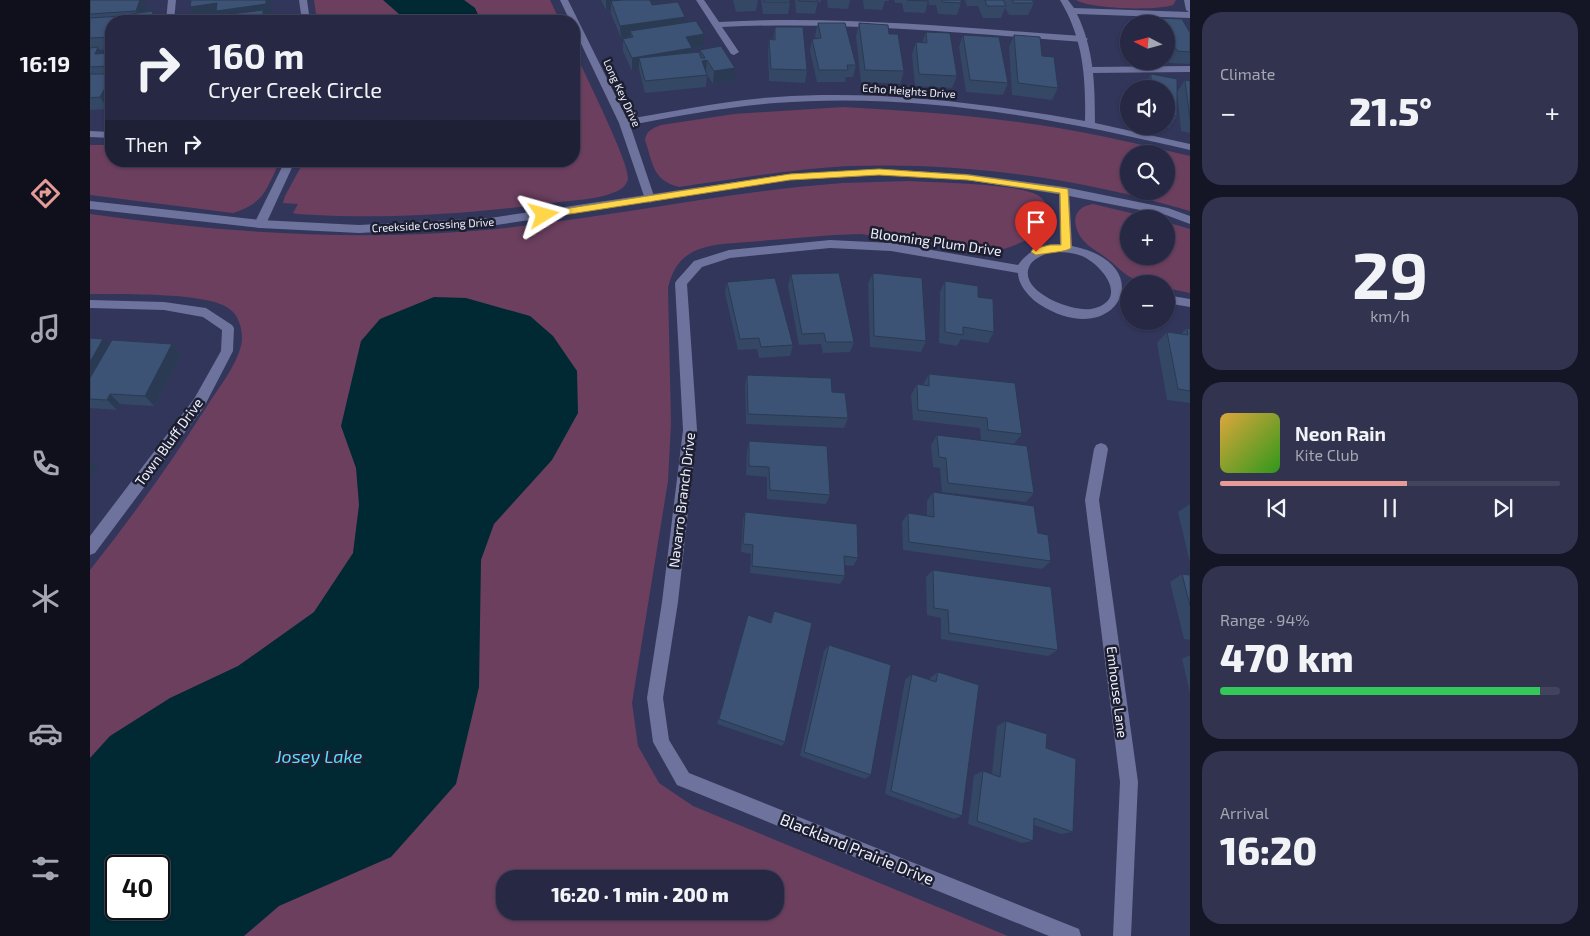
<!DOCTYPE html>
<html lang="en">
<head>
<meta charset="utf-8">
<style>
  :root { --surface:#262844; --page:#32344f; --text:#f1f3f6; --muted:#a4a6b2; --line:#42445d; --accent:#e69b98 }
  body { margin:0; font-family:"Exo 2",sans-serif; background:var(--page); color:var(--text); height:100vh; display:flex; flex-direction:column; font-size:19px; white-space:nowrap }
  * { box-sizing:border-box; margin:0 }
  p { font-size:16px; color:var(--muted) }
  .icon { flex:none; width:28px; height:28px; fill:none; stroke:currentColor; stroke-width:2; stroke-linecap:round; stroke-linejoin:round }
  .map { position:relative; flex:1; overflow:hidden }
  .sheet { display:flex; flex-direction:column; gap:12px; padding:12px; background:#151625; width:400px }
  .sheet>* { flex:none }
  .hud { position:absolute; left:15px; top:15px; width:475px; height:152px; border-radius:20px; box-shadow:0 1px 4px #0004,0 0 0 1px var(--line); background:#262844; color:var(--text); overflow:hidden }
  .needle { width:32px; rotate:276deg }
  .fabs { position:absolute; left:1030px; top:15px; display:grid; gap:10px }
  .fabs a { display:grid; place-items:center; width:55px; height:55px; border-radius:50%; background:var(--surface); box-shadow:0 1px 4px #0004,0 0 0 1px var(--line); font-size:25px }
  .speed { position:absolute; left:15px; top:855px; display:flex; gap:10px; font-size:25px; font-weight:700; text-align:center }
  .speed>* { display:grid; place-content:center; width:65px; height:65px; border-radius:50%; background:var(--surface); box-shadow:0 1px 4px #0004,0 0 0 1px var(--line); line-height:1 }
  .speed .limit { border:2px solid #111; border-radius:8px; background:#fff; color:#111 }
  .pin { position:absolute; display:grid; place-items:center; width:42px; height:42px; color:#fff; margin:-51px -21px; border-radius:50% 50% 50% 0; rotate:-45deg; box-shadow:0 0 5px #0007 }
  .pin .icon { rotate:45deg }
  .me { position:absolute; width:55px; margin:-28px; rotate:82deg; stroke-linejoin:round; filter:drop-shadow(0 0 4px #0008) }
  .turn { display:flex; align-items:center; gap:18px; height:105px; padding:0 20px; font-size:22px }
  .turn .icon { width:65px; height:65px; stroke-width:2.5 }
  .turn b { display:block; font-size:35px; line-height:42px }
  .then { display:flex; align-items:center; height:48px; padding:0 20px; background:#0003; gap:10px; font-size:19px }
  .big { font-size:38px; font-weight:800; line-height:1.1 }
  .sheet .card { flex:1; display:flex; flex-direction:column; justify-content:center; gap:8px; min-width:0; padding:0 18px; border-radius:20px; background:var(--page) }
  .sheet .dial { align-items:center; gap:0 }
  .dial b { font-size:65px; line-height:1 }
  .song { display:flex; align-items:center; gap:15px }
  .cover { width:60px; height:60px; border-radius:8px; background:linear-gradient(135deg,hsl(40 70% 55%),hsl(110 70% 35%)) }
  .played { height:5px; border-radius:2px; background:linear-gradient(90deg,var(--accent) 55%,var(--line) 55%) }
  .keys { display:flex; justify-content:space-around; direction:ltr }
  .heat { display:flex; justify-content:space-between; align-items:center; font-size:28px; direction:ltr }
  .charge { height:8px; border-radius:4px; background:linear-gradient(90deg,#34c759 94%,var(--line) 0) }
  .trip { position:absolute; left:406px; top:870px; width:288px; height:50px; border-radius:20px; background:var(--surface); box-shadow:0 1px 4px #0004,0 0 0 1px var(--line); font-weight:800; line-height:50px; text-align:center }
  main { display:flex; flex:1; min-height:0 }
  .dock { display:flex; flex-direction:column; width:90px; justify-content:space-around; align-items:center; background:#0f101b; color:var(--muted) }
  .dock .icon { width:35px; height:35px }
  .dock .on { color:var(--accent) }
  .dock b { font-size:22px; color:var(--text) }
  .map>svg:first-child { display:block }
</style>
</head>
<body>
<main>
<nav class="dock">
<b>16:19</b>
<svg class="icon on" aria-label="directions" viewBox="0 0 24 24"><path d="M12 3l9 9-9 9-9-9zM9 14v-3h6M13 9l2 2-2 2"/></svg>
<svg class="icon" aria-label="music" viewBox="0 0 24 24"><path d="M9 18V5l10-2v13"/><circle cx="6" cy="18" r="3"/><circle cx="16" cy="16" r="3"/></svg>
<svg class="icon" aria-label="phone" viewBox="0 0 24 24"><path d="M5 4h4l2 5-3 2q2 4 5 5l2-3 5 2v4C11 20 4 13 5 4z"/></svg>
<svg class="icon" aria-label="climate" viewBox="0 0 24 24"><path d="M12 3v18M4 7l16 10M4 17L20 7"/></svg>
<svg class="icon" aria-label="car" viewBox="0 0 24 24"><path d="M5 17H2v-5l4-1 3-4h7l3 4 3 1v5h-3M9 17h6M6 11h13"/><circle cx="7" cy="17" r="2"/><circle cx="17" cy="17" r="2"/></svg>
<svg class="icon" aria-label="filters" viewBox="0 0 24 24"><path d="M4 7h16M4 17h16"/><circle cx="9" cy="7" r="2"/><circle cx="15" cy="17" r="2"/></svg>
</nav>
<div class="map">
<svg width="1100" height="936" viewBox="0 0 1100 936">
  <rect width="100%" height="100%" fill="#32365b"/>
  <g fill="#6c3f5f" fill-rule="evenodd">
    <polygon points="224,0 460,0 470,21 227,21"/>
    <path d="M986 0H1086L1083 5C1067 11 1000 9 986 0Z"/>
    <path d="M484 50C493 71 540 163 538 179 536 186 531 190 525 192 506 200 482 200 462 203 378 214 292 220 208 214L203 213 208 204 193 203 195 196 214 161H484Z"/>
    <path d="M753 107C809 110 865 114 920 121 981 128 1041 142 1100 156V211C989 178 875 162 759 166 702 169 645 179 589 187 562 180 563 163 555 140 556 131 563 128 571 125L644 114ZM1039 154H1076V191H1039Z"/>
    <path d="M0 145H21V161H190C176 189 175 203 143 213L0 195Z"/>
    <path d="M819 181C846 183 929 183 949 196 953 199 957 204 958 208 961 214 960 222 956 226 943 240 915 250 897 253L771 234 744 235 632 244C602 248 585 257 578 288L581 423 578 481 542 703 548 746 569 783 603 806 918 936H0V570C42 517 81 463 117 406 129 387 145 368 151 346 154 335 150 318 142 311 123 291 30 295 0 294V214C127 232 255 241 383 231 507 221 629 192 753 183 775 182 797 182 819 181ZM26 866H69V909H26ZM415 879H685V911H415Z"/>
    <path d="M1003 204 1066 219H1039V256H1076V222L1100 229V293L1076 288V284C1064 284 1053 284 1042 278 1032 273 1025 264 1015 257 1010 253 1004 250 999 246 983 233 977 208 1003 204Z"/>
  </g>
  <g fill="#002933" fill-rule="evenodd">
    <polygon points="293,0 374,0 385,8 391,21 317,21"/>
    <path d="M344 297 376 298 440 316 463 336 487 371 488 413 462 460 404 524 391 560 389 687 366 784 301 857 189 906 154 936H0V758L20 736 80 698 148 666 224 612 263 553 269 505 266 468 251 426 271 341 290 319ZM26 866H69V909H26Z"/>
  </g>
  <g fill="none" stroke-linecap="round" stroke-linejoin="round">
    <g fill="#6e739d" fill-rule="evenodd">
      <polygon points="78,0 86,0 84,21 76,21"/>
      <path d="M606 0H614L629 22C751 15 871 28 993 36L998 39 993 42C873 33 753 21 632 27L649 52 644 55 641 54Z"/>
      <polygon points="1100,66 1100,72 1000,73 995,70 1000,67"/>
    </g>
    <g fill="#6e739d" fill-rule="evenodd">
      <polygon points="209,0 217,0 220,21 212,21"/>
      <path d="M470 0H478L537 119C587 111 636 100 687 97 790 90 893 103 995 121 996 77 993 38 970 0H978L984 8 1099 12 1096 10 1094 0H1100V18L987 14C1004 49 1005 85 1005 123L1100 144V150C965 118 825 92 685 103 636 107 588 116 540 125L565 199 560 203 555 199 529 123 484 29V21H480Z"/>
      <polygon points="0,131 21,132 21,138 0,137"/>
      <polygon points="195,161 205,161 176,224 170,228 166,227 164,224"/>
      <path d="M974 187 979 191 982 246C1073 264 1026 354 949 304 940 298 928 285 928 273L801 251 740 248 640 258 612 267 597 284 607 430 588 602 573 698 579 740 599 773 989 929 991 936H959L587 785 563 742 557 698 572 602 593 430 585 283 587 280 604 261 639 250 740 240 801 243 928 265C938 251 953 243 970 244L969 191ZM961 252C971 252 982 252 992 256 1014 266 1040 301 1001 309 982 312 929 292 939 267 943 258 954 255 961 252Z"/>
      <polygon points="1076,295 1100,299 1100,307 1076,303"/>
      <polygon points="0,300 74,302 116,308 142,325 144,328 143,351 114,407 5,553 0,555 0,536 104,399 131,351 132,330 113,317 74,310 0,308"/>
      <polygon points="1011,443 1016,445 1018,449 1009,500 1048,782 1041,936 1023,936 1030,782 995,500 1004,449 1006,445"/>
    </g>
    <polygon fill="#6e739d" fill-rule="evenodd" points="789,169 877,174 974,187 1078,208 1100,216 1100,224 1076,215 974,195 877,180 789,175 700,180 400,226 269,233 170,228 0,209 0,201 170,220 269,225 400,218 700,174"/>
  </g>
  <g fill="#344765">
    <polygon points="0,0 58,7 56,12 63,11 68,21 21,21 21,49 9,50 11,53 21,53 21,103 18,109 0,110"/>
    <polygon points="511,0 572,0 572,1 562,3 562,5 595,17 595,23 613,47 602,48 602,53 610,55 610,50 644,80 623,84 616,73 617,75 616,87 555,93 549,69 542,71 533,51 533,39 541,37 541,36 531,38 521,14 521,10 516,10"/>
    <polygon points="643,0 668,0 666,11 646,12"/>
    <polygon points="671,0 700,0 700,2 698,14 673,14"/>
    <polygon points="705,0 731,0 731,2 728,2 725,14 706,13"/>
    <polygon points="737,0 764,0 760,0 758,9 738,8"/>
    <polygon points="773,0 799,0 799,1 795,1 792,10 774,9"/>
    <polygon points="804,0 838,0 838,1 835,13 814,12 812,3 805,3"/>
    <polygon points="838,0 871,0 871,3 867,15 848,14 846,5 839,5"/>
    <polygon points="875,0 944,0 943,1 944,3 938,15 919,15 915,8 911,18 893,18 888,6 877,6"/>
    <polygon points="1070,18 1100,33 1100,64 1079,63 1077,58 1076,59 1076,24 1067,24"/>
    <polygon points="1040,20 1065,24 1039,24 1039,43 1033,32"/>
    <polygon points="728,23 766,65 763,77 756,77 755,82 727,82 720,51 722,39 726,39 725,36"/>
    <polygon points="769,23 814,71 810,84 771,82 766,36"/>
    <polygon points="685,27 717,70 715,83 679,81 678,51 679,39 683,39"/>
    <polygon points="836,32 867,76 862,88 825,86 822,54 826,42 832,43"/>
    <polygon points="873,35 918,83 913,95 876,92 869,47"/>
    <polygon points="924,35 952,56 968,88 962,100 922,95 919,47"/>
    <polygon points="1047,61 1075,61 1073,65 1049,64"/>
    <polygon points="1061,74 1087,79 1087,116 1079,128 1071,126 1076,126 1076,89 1054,89 1054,86"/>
    <polygon points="1095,80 1100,81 1100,133 1091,131 1087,92"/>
    <polygon points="783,273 836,341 831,352 780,347 778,284"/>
    <polygon points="701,274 764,342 760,352 733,353 731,344 709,345 698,286"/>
    <polygon points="855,281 888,297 904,332 898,343 871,339 867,346 849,343 850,292"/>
    <polygon points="637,282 703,345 700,356 669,358 667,349 648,350 635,293"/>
    <polygon points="1097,328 1100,329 1100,403 1077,400 1067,343 1077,332 1091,334"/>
    <polygon points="0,338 19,345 82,344 91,355 64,406 30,404 27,410 0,408"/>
    <polygon points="839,374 932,434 924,444 891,440 890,428 823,420 821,395 827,384 833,385"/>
    <polygon points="657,375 742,392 758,418 754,428 656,424 655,385"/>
    <polygon points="847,435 944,493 936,502 852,492 850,468 843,467 841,445"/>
    <polygon points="659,441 740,495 736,504 677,499 677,477 656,475 657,451"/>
    <polygon points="843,492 948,533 961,561 952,569 813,550 812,522 818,513 837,516 837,501"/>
    <polygon points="1100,504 1100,563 1088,512"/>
    <polygon points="655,512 768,558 763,566 754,565 755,576 750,584 660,573 661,554 651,552 653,520"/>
    <polygon points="843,570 968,650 958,656 851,639 851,618 837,615 836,577"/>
    <polygon points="1092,574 1100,575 1100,640 1094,639 1080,582"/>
    <polygon points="684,611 695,742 692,746 627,724 658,615 680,622"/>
    <polygon points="739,645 781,775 775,779 710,756 734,651"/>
    <polygon points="1100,655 1100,693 1092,659"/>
    <polygon points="848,672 872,816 864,819 795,794 815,680 822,674 840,680 840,678"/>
    <polygon points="916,721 956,748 983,832 971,834 944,825 943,841 932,843 878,824 884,775 893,771 902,774 907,726"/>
  </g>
  <g fill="#2a3a52">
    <polygon points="0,0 54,0 58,7 53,21 52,21 46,11"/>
    <polygon points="176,0 181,0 181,16 176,17 178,21 106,19 100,7 127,3"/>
    <polygon points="516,0 572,0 572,1 524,9 521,1 521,10 516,10"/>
    <polygon points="63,11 68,21 60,21"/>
    <polygon points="31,16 34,21 29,21"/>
    <polygon points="595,17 595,29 540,31 541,36 531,38 530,26"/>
    <polygon points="614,34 613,47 602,48 601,60 549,58 549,69 542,71 542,58 596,37"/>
    <polygon points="8,47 15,59 5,54"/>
    <polygon points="617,60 616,72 612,61"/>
    <polygon points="645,68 644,80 623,84 624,71"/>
    <polygon points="21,77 21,103 18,109 10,97"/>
    <polygon points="13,339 23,350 0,392 0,362"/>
    <polygon points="82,344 91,355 64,406 55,396"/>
    <polygon points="20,394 30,404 27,410 17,400"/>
    <polygon points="0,462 8,468 0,479"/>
  </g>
  <g fill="#3c5375" stroke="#2a3a52">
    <polygon points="0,0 50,0 46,11 0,14"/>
    <polygon points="101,0 176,0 176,4 126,11 127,3 100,7"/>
    <polygon points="533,0 560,0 562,5 588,2 595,17 530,26 521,1"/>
    <rect x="674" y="0" width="26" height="2"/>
    <polygon points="708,0 727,0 728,2 708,1"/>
    <polygon points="817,0 838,0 838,1"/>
    <polygon points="852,0 871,0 871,3 852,2"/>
    <polygon points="895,0 913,0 916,6 897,6"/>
    <polygon points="922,0 942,0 944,3 924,3"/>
    <polygon points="173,10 173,21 93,21 93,20"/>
    <polygon points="63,11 60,21 39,21 41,14"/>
    <polygon points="31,16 29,21 21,21 21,37 0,38 0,18"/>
    <polygon points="1070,18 1092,19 1100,33 1100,52 1087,51 1076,30 1076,24 1073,24"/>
    <polygon points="1040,20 1063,20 1065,24 1042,24"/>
    <polygon points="606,21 614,34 596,37 602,48 542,58 533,39 543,37 540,31"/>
    <polygon points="728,23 755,23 766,65 757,65 758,70 729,70 722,39 731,38"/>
    <polygon points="769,23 798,25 799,34 808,34 814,71 775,70"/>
    <polygon points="685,27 713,27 717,70 681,69 679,39 685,40"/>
    <polygon points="836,32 860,33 867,76 829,74 826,42 837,43"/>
    <polygon points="873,35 909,37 918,83 880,80"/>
    <polygon points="924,35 950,37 952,56 964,57 968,88 928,83"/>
    <polygon points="1076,45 1080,53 1076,53"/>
    <polygon points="631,46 645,68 624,71 617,60 612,61 617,75 555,81 549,58 609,52 611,58 615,58 610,50"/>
    <polygon points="8,47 5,54 21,53 21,66 0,67 0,48"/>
    <polygon points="0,74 21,74 21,77 10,97 0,98"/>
    <polygon points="1061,74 1087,79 1087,116 1076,114 1076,89 1061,89"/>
    <polygon points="1095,80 1100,81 1100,119"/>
    <polygon points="749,273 764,342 736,342 734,333 712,334 701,274"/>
    <polygon points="783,273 832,278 836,341 784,336"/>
    <polygon points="685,278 703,345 671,347 669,338 650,339 637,282"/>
    <polygon points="855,281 888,286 888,297 903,299 904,332 873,327 873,335 855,332"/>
    <polygon points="1097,328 1100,329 1100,391 1088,389 1077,332 1098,335"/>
    <polygon points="0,338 13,339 0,362"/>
    <polygon points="22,340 82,344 55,396 20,394 17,400 0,399 0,378"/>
    <polygon points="839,374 925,383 932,434 898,430 897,418 828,410 827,384 839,386"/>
    <polygon points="657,375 741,378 742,392 755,393 758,418 658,414"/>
    <polygon points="847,435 937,446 944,493 858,483 856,458 849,457"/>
    <polygon points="659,441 737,446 740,495 680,490 679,467 659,466"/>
    <polygon points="843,492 944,506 948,533 958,535 961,561 819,542 818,513 844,517"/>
    <polygon points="655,512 767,524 768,558 754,556 755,576 662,566 663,545 653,544"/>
    <polygon points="843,570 961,587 968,650 859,633 858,610 844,608"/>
    <polygon points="1092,574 1100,575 1100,606"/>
    <polygon points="684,611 722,623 695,742 629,719 658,615 681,623"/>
    <polygon points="739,645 801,665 781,775 714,752"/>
    <polygon points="848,672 889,685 872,816 801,791 822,674 846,682"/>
    <polygon points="916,721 957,734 956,748 986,759 983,832 944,818 943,841 887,821 893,771 910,777"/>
  </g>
  <path fill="#ffd54a" stroke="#a68a30" d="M789 169 878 175 978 189 981 248C977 252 955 253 946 255L941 252 943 249 960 245H971L970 193 878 180 789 175 700 180 454 218 449 215 454 212 700 174Z"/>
  <g text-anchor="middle" stroke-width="5" stroke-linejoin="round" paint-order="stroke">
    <g font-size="11" fill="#edf0fe" stroke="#1d1f30">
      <text transform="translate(819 91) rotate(4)" y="4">Echo Heights Drive</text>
      <text transform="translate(532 93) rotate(65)" y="4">Long Key Drive</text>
      <text transform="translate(343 225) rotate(-3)" y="4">Creekside Crossing Drive</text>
    </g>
    <g font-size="14" fill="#edf0fe" stroke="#1d1f30">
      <text transform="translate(846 242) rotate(8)" y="5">Blooming Plum Drive</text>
      <text transform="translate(79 442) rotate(-54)" y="5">Town Bluff Drive</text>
      <text transform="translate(592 500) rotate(-83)" y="5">Navarro Branch Drive</text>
      <text transform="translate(1027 692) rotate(83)" y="5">Emhouse Lane</text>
    </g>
    <g font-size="16" fill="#edf0fe" stroke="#1d1f30">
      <text transform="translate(767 849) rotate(22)" y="6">Blackland Prairie Drive</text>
    </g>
    <g font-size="18" font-style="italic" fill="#59dbfd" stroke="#1d1f30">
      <text x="229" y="763">Josey Lake</text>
    </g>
  </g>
</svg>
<div class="fabs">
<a><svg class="needle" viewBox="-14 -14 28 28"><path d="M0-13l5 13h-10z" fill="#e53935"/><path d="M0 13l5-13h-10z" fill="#a4a6b2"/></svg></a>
<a><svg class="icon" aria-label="sound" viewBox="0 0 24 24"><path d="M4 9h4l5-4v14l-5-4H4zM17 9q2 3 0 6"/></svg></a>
<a><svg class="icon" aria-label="search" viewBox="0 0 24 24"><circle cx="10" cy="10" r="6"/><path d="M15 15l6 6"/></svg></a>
<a>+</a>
<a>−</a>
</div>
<div class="speed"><div class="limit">40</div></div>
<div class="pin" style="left:946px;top:252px;background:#d93025"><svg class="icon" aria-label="arrive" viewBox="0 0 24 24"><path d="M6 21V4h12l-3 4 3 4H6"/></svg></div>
<svg class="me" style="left:454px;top:215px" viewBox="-20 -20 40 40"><path d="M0-17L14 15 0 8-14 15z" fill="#ffd54a" stroke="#fff" stroke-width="4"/></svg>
<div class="trip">16:20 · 1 min · 200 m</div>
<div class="hud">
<div class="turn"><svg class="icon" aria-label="right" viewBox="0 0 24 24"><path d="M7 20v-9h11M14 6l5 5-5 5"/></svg><div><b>160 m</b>Cryer Creek Circle</div></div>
<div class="then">Then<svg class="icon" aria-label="right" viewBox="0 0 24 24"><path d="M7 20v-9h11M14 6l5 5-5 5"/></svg></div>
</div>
</div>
<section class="sheet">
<div class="card"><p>Climate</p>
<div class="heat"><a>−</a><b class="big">21.5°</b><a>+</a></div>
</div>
<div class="card dial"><b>29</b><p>km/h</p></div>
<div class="card">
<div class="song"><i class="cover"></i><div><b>Neon Rain</b><p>Kite Club</p></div></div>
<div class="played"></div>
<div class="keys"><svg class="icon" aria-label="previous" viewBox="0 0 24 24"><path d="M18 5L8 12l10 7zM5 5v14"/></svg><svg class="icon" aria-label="pause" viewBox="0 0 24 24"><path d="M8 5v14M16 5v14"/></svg><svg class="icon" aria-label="next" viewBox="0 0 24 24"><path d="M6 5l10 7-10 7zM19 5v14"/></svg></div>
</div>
<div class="card"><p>Range · 94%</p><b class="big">470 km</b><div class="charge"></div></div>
<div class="card"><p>Arrival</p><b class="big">16:20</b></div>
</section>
</main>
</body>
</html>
